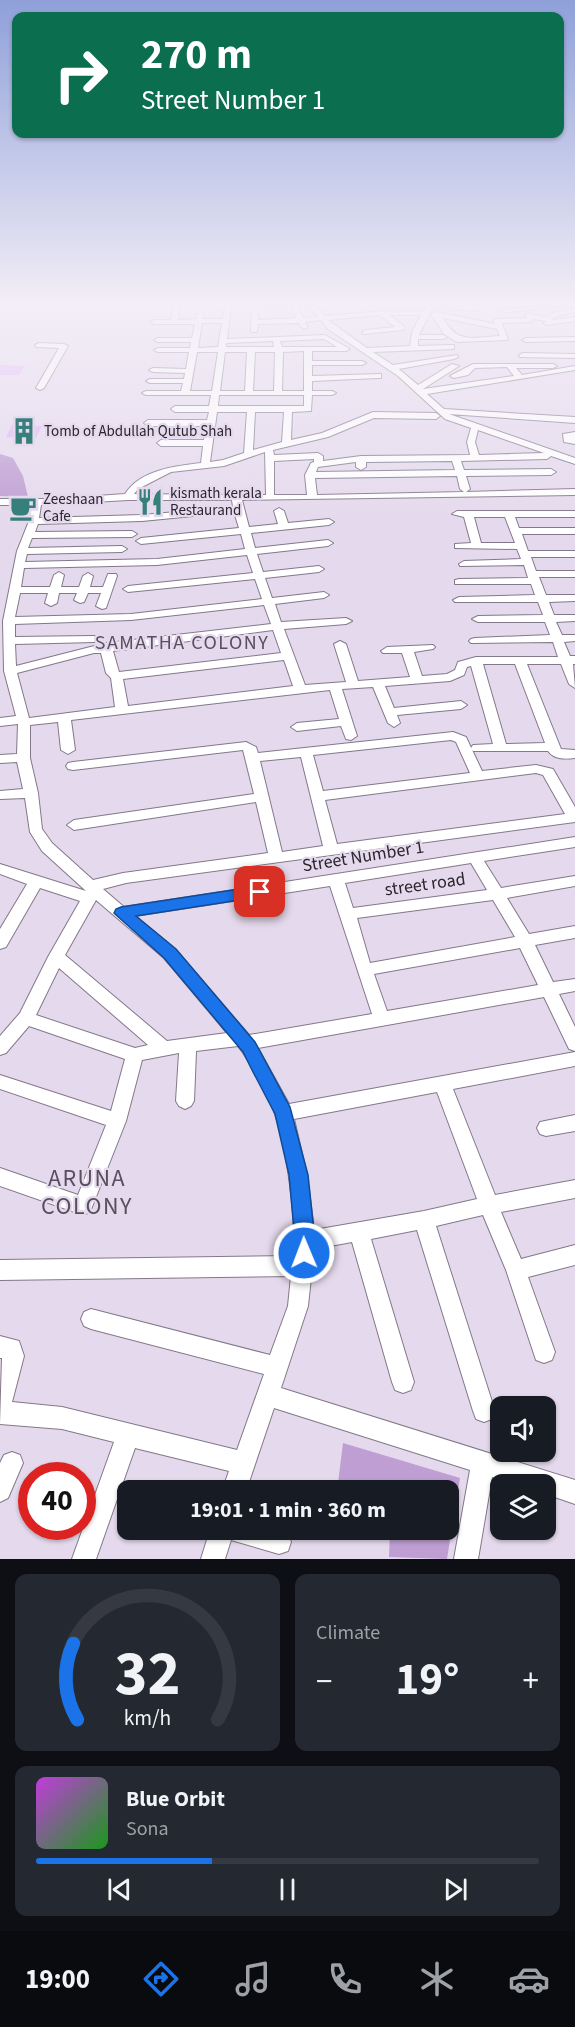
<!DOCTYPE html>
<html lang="en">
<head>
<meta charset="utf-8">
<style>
  :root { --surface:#171b24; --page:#242831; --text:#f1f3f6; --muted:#9ea1a6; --line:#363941; --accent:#1a73e8 }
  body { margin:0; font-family:"Source Sans 3",sans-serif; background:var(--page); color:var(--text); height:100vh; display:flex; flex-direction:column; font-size:22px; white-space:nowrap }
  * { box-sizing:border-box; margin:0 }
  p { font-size:20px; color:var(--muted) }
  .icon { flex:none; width:33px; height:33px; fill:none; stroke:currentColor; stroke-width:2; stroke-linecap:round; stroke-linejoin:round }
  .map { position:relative; height:1559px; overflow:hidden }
  .side { display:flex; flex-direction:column; gap:15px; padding:15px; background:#0d0f14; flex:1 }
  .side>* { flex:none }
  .banner { position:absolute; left:12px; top:12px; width:552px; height:126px; border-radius:12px; box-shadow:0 2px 4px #0004; background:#0b6e4f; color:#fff; overflow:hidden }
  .fabs { position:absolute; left:490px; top:1396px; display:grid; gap:12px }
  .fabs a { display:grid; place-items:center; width:66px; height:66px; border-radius:12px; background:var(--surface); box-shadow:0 2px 4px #0004; font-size:30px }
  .speed { position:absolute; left:18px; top:1462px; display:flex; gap:12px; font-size:30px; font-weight:700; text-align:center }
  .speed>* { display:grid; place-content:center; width:78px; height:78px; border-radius:50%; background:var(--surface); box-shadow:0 2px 4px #0004; line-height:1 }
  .speed .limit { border:9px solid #d22; background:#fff; color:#111 }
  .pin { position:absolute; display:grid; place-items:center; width:51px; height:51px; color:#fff; margin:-26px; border-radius:12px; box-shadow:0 3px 9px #0006 }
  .me { position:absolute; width:66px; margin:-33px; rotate:359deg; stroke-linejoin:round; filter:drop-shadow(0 0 4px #0008) }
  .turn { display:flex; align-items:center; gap:21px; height:126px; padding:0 30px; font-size:27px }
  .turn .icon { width:78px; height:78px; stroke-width:2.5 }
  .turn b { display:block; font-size:42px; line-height:51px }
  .big { font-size:45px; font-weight:700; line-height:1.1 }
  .side .widget { flex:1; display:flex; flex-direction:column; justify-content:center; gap:9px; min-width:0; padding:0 21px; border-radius:12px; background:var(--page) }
  .side .dial { align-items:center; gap:0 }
  .dial svg { height:156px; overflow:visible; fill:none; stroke:var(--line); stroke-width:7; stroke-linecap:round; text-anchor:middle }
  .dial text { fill:var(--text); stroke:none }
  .song { display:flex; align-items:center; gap:18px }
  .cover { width:72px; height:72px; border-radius:9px; background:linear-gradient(135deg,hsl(290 70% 55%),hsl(120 70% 35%)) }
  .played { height:6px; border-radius:3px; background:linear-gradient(90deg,var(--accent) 35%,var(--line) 35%) }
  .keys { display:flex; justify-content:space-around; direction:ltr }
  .heat { display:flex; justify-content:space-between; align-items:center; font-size:33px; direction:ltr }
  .side .tiles { flex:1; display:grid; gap:15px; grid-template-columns:1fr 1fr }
  .widget:last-child { grid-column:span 2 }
  .trip { position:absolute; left:117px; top:1480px; width:342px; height:60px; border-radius:12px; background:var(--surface); box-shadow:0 2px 4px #0004; font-weight:700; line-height:60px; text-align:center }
  .tab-bar { display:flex; height:96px; justify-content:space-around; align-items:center; background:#090b0e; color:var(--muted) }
  .tab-bar .icon { width:42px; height:42px }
  .tab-bar .selected { color:var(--accent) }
  .tab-bar b { font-size:27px; color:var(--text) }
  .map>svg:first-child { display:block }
</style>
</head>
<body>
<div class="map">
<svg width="575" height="1559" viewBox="0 0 575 1559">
  <rect width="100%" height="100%" fill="#e5daed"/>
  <g fill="#be9ed3">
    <polygon points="0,454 13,458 23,476 28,497 0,496"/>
    <polygon points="343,1443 460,1478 447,1559 389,1557 390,1530 448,1530 448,1491 337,1491"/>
  </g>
  <g fill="#dfb4fa">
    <polygon points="0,365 25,366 19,375 0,375"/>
    <polygon points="12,425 42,426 36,438 6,437"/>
  </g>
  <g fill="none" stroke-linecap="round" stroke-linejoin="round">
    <defs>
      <g id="minor">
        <path d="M174 306H180L178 320 196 319 199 306H205L203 319H223L225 306H231L227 339 325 335 350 349 346 351H312V361H362L366 363 362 365H312V376L381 374V378H378L312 381V391H332L336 393 332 395H312L311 411 292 412 291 440 322 433 373 412 436 413 440 416 436 419 374 418 328 437 273 450 274 455 318 453 323 456V461L361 456 470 455 467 442 471 428 445 419 398 376 328 329 321 320 305 322 308 327 304 329 298 323 258 324 257 332H251L252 306H258V320L296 318 292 308H269L266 306H297L303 318 318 317 309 306H315L325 316 384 311H424L428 306H481L477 311 433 307 419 335H443L447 337 443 339H418V346L451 345H454V349L373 352 393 365 457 355 458 357 454 359 399 369 418 385 452 364 459 366 423 389 514 376 507 367 475 368 468 375 454 378 450 376 473 364H553L557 366 553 368H516L522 375 575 366V370L427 394 444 409 575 417V423L449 414 575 458V464L551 456 547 459 461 461 464 470 551 469 556 472 551 475 466 476 470 489 466 492 575 489V495L242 500 249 527 278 524 274 511 279 508 284 511 288 523 329 519 334 522 329 525 251 533 255 548 328 540 333 543 328 546 257 554 263 572 319 566 324 569 319 572 265 578 272 598 324 592 329 595 324 598 275 604 281 622 346 618 352 621 346 624 284 629 305 685 346 682 334 644 340 641 346 644 358 681 410 677 402 653H383L381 651 387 647 433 645 435 647 433 649 414 652 422 676 447 674 455 670 458 662 476 657H558L553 642 471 643 469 641 471 639 475 638 550 635 545 622H478L472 619 478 616 543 615 538 602H455L453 600 459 597 535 595 531 584H455V580L459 579 528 578 524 565 460 566 459 564 464 561 521 559 517 549 455 548V544L471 543 464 517 452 514 457 511H575V517H515L519 528H575V534H522L528 551H575V557H531L536 571H575V577H539L546 595H575V601L549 602 554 615H575V621L556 622 562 635H575V641L564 642 570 656H575V664H573L575 688 569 684 561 664H527L561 749 575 750V758C566 759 554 760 548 751H473L471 748 473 745 493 744 471 666 467 667 464 675 450 681 385 686 394 708 461 701 467 705 461 709 397 715 400 723 394 727 388 723 373 687 342 689 357 736 351 740 346 739 341 726 297 731 291 727 297 723 339 719 330 690 71 720 75 750 68 754 61 750 58 722 30 725V758L38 793 42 829 52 843 93 880 123 873 268 853 256 802 74 830 67 825 74 820 254 794 243 750 73 770 68 769 66 766 68 763 73 762 246 742 256 747 258 753 453 732 466 737 482 771 536 765 553 769 575 807V822L126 883 103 889 124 907 575 837V847L484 861 501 888 575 876V886L507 898 529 934 575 926V938L535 945 553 982 575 979V991L559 994 575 1027V1051L569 1049 544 997 258 1048 289 1104 575 1052V1066L453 1089 495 1195 575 1180V1198L501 1212 521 1259 575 1245V1265L528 1277 555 1352 552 1360 544 1363 536 1360 506 1270 483 1215 436 1226 495 1411 492 1419 484 1422 476 1419 473 1411 417 1230 371 1239 414 1382 411 1390 403 1393 395 1390 392 1382 352 1242 314 1249 308 1306 281 1388 575 1480V1504L546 1494V1485H516L492 1477 478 1559H454L470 1470 274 1408 246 1491H222L229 1471 135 1448 96 1559H72L114 1442 62 1429 0 1424 2 1358H0V1336L19 1341 24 1356 12 1402 62 1407 237 1450 264 1374 91 1329 84 1326 81 1319 84 1312 91 1309 270 1355 288 1306 291 1276 0 1280V1260L293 1256C297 1220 287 1149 275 1114 269 1097 249 1059 238 1046L196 1051 194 1101 191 1106 185 1109 179 1106 176 1101 179 1053 142 1060 126 1121 90 1212 83 1215 0 1186V1168L78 1195 106 1125 0 1089V1075L111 1111 125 1059 29 1026 6 1053 0 1055V1036L20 1013 48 957 80 901 40 888 6 947 0 949V929L27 884 0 874V864L86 891 42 851 30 832 25 798 0 799V791L23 789 17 762 0 763V755L17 754 18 724 0 726V718L16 716 4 671 3 621 17 551 29 521 32 505H0V499H54L125 494C140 470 175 466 201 463L203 446H161L157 443 161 440H204L206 426H148L144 423 148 420H207L209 412H175L171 409 175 406H209L211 395H146L142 393 146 391H181L183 383H150L146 381 150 379H184L185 373 153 372 149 370 153 368 186 369 189 352H158L154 350 158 348H190L191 342H158L154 340 158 338H192L195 324H154L150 322 154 320H171ZM380 315 395 327 366 330 362 332 363 334 404 330V326L389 315H421L412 332 410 346 367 348 328 320ZM202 323H222L218 347 198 348ZM324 339 337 347H282L280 341ZM273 341 274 347H226V343ZM304 351V391H282L283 352ZM197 352H218L212 391H190ZM225 352H247L245 391H220ZM255 352H275L274 391H253ZM219 395H304V406H218ZM217 412H247L244 453 223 460 210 462ZM255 412H284L282 442 253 450ZM478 430 544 453 479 455 475 442ZM265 452 266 495H241L236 491 231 495 134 494 138 489 171 472 224 466ZM314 459V462L311 463 305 475 307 495H274V461ZM452 461 455 470 316 472 318 467 356 462V467L361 470 366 467V462ZM457 476 460 489 464 492 317 495 315 478ZM128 500H232L233 507 142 515 39 518 41 505ZM234 512 239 528 141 538 136 541 141 544 241 534 245 549 157 559 25 562 27 554 122 552 127 549 122 546 28 548 32 538 132 537 137 534 132 531 35 532 38 524 142 521ZM474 517H505L515 543H481ZM247 555 253 573 128 586 123 589 128 592 255 579 262 599 131 614 15 617 20 593H48L45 603 51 606 57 603 59 593H77L74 600 80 603 84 602 88 593H101L96 606 102 609 106 608 117 576 116 574H108L103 587H90L93 576 88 573 83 576 79 587H61L64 575 59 572 54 575 50 587H21L24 568 157 565ZM264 605 271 624 106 643 16 666 15 644 94 642 100 639 94 636 15 637V624L131 620ZM273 630 281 653 119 672 113 651ZM94 653H101L106 673 111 678 115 707 29 718 17 673ZM284 660 293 686 128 706 123 679ZM483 664H515L545 743 506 744ZM451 740 456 742 470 773 323 791 313 755ZM301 757 323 846 282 852 260 761ZM536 773 543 775 565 814 337 844 325 800ZM471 863 487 890 353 908 345 883ZM330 886 372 1014 249 1035 176 950 135 916ZM96 900 164 958 227 1033 167 1041 65 955ZM493 900 515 937 370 963 357 918ZM520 948 538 985 387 1011 374 974ZM59 968 148 1045 135 1048 36 1015ZM437 1092 477 1199 424 1211 314 1230 307 1175 294 1119Z"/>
        <polygon points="539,306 561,306 502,313 498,311"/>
        <path d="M575 308V312L557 316 551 320 575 317V321L547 325 543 323 547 321 534 319 531 322 502 323 508 340 457 342 444 334 431 314 437 312 495 324 493 321 497 319 528 318 525 316 529 314 547 317 553 313ZM443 318 497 329 500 336C473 337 458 345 443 318Z"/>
        <polygon points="575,337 575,341 526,342 522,340 526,338"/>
        <polygon points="39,343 64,344 68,346 44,388 40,390 36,388 59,348 36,347 35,345"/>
        <polygon points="523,353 575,354 575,358 520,357 519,355"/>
        <polygon points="575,432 575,438 572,438 575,438 575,444 564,442 563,434"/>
        <polygon points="575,1115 575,1131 546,1136 540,1134 537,1128 540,1122"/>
        <polygon points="12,1452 20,1455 23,1463 8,1498 0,1502 0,1463 4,1455"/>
        <polygon points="210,1530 279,1530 288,1533 291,1542 288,1551 279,1554 231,1540 225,1559 201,1559"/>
      </g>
    </defs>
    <use href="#minor" stroke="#83788a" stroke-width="2"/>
    <use href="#minor" fill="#fff" fill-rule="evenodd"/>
  </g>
  <linearGradient id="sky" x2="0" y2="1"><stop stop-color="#8fa0d9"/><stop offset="0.58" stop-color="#f3eef7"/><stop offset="1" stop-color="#f3eef7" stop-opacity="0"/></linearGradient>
  <rect width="575" height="524" fill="url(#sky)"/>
  <polygon fill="#1a73e8" stroke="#114b97" stroke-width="1.5" points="260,886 265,888 267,892 265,896 136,916 176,949 255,1042 290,1107 308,1175 315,1241 311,1260 304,1263 296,1260 293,1253 295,1241 289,1175 275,1114 251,1068 243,1052 164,958 114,913 116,909 121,907"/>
  <defs>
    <symbol id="building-bare" viewBox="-9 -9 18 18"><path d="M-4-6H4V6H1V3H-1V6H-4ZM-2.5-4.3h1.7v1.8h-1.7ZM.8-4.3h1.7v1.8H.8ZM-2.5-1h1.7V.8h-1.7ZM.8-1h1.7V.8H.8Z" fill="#377f7a" stroke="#e5daed" stroke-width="2.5" paint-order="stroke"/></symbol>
    <symbol id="restaurant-bare" viewBox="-9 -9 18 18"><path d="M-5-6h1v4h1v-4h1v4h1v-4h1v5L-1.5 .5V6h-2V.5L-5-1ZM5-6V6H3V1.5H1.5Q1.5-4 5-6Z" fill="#377f7a" stroke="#e5daed" stroke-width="2.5" paint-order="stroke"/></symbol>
    <symbol id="cafe-bare" viewBox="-9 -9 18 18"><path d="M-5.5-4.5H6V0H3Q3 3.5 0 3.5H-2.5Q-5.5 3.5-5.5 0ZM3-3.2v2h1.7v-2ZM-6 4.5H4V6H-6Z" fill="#377f7a" stroke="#e5daed" stroke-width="2.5" paint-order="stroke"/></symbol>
  </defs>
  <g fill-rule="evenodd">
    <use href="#building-bare" x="5" y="412" width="38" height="38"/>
    <use href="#restaurant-bare" x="131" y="483" width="38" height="38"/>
    <use href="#cafe-bare" x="4" y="489" width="38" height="38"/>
  </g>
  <g text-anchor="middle" stroke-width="4.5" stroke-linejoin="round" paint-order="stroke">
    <g font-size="15" fill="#2b262e" stroke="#e5daed" text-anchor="start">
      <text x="44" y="436">Tomb of Abdullah Qutub Shah</text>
      <text x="170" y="498">kismath kerala<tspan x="170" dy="17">Restaurand</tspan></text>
      <text x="43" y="504">Zeeshaan<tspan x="43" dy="17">Cafe</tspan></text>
    </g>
    <g font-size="18" fill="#2b262e" stroke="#e5daed">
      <text transform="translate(363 856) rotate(-9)" y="6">Street Number 1</text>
      <text transform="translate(425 884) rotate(-8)" y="6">street road</text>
    </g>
    <g font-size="20" letter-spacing="1.5" fill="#584e5e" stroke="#e5daed">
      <text x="182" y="649">SAMATHA COLONY</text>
    </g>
    <g font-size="24" letter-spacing="1.5" fill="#584e5e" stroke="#e5daed">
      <text x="87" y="1186">ARUNA<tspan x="87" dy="28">COLONY</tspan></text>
    </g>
  </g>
</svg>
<div class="fabs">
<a><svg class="icon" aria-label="sound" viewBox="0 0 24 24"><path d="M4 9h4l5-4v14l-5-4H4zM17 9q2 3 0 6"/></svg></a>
<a><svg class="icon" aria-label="layers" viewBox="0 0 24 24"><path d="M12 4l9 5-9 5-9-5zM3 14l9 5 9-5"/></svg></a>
</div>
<div class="speed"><div class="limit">40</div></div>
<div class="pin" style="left:260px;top:892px;background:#d93025"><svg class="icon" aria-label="arrive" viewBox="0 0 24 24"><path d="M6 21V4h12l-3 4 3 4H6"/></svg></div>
<svg class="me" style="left:304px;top:1253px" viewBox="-20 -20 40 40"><circle r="17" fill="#1a73e8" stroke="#fff" stroke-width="3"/><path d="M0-11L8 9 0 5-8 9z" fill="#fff"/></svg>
<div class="trip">19:01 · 1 min · 360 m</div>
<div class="banner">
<div class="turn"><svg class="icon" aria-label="right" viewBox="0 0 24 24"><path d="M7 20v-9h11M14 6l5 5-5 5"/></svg><div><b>270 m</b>Street Number 1</div></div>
</div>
</div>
<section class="side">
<div class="tiles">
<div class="widget dial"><svg viewBox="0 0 100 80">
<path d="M14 69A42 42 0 1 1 86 69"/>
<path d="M14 69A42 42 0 0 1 12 30" stroke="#1a73e8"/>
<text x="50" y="56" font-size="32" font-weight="700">32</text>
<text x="50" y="72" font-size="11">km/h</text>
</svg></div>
<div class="widget"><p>Climate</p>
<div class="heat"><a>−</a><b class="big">19°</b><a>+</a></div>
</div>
<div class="widget">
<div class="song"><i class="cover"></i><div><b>Blue Orbit</b><p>Sona</p></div></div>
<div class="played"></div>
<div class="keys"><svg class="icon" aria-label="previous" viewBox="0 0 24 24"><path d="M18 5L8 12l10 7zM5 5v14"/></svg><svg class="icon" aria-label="pause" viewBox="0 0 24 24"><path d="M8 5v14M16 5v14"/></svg><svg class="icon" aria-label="next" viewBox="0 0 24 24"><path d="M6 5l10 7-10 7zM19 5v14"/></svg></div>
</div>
</div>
</section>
<nav class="tab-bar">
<b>19:00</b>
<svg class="icon selected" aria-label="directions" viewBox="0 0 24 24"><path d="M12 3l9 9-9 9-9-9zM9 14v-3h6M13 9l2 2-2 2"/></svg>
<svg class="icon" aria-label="music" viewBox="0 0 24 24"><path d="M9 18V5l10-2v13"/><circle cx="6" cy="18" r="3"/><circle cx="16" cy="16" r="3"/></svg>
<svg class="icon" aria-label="phone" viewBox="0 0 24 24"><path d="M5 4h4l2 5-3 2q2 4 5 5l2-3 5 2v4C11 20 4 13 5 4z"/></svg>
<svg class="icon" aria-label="climate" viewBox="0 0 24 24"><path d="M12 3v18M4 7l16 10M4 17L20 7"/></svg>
<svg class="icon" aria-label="car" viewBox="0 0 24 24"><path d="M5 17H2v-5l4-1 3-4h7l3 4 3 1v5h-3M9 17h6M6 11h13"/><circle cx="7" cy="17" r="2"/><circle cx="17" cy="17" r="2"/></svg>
</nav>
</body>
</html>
